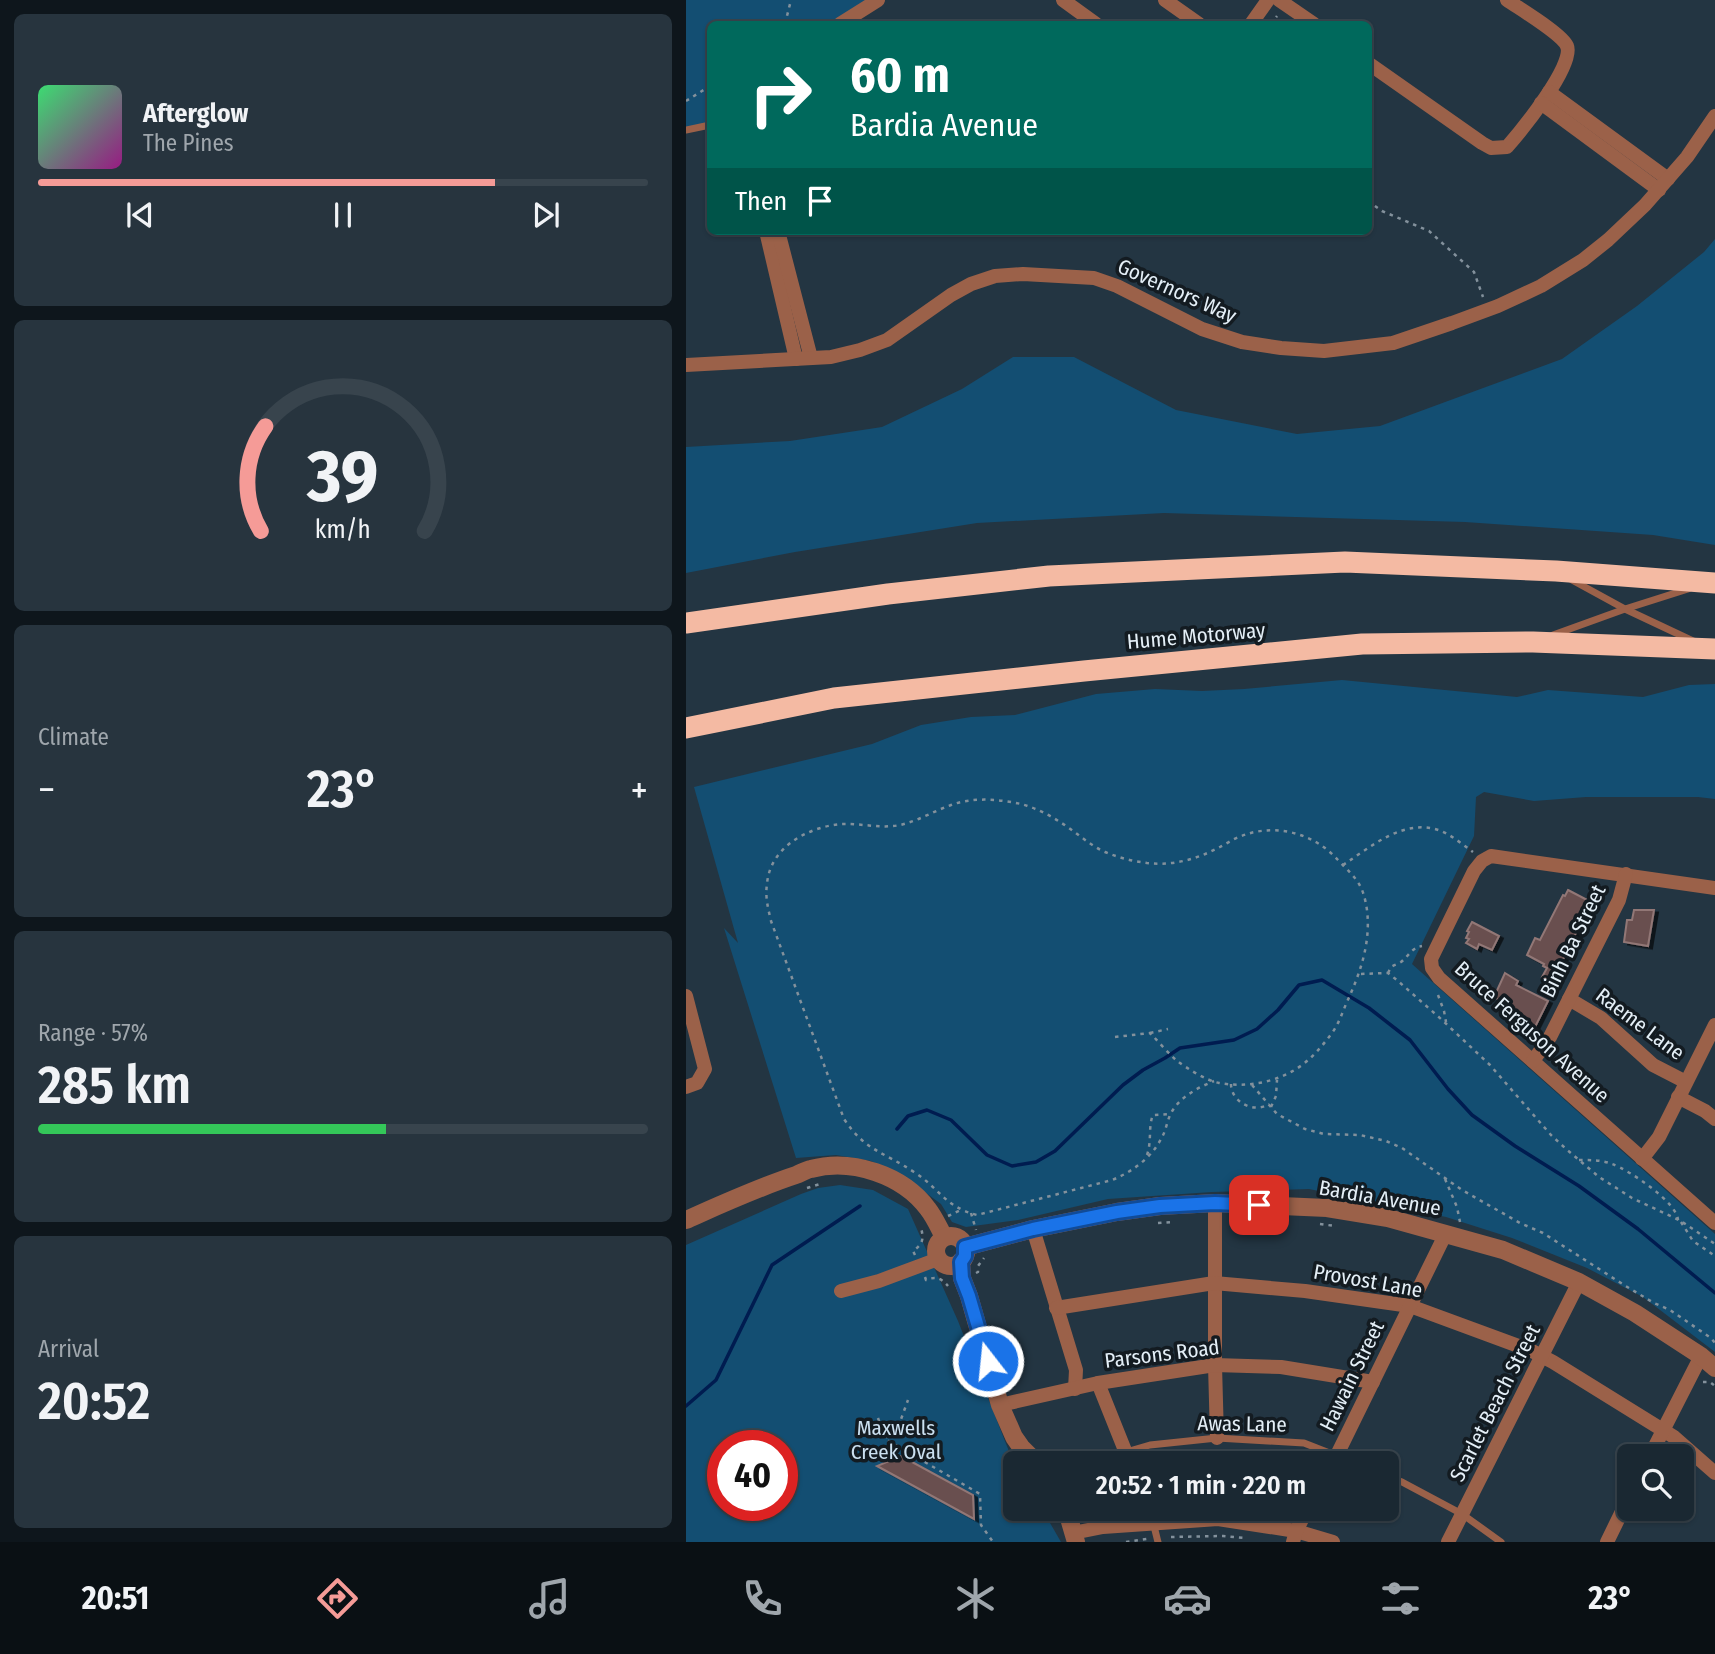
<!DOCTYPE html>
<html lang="en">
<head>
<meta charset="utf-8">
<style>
  :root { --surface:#1a2832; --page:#27343e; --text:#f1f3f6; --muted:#9fa6ac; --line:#38444d; --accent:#f59b97 }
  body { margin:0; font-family:"Fira Sans Condensed",sans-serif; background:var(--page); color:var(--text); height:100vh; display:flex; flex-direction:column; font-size:26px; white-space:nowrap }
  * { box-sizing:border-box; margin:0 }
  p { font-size:23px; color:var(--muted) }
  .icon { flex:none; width:38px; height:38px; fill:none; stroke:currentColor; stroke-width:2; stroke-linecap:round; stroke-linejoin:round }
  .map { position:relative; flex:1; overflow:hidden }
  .details { display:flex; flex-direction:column; gap:14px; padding:14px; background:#0e161c; width:686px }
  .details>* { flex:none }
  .guide { position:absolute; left:21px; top:21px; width:665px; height:214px; border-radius:10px; box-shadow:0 2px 5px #0004,0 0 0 2px var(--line); background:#00695c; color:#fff; overflow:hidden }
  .fabs { position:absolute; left:931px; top:1444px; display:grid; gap:14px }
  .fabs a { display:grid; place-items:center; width:77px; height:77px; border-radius:10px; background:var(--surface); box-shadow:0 2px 5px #0004,0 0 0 2px var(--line); font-size:35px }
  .speed { position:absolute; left:21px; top:1430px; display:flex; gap:14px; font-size:35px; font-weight:700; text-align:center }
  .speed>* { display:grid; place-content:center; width:91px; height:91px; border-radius:50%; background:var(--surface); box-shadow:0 2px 5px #0004,0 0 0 2px var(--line); line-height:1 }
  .speed .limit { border:10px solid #d22; background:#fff; color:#111 }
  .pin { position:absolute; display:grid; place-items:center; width:60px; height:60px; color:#fff; margin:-30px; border-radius:14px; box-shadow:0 4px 10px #0006 }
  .me { position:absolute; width:77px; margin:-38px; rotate:344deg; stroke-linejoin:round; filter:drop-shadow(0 0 5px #0008) }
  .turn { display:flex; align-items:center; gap:24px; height:147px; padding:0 28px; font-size:32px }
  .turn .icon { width:91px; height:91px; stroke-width:2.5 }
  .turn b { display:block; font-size:49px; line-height:60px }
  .then { display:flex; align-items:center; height:66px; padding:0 28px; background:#0003; gap:14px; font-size:26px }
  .big { font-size:52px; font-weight:600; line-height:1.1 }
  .details .card { flex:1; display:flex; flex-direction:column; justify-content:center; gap:10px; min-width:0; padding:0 24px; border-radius:10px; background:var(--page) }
  .details .dial { align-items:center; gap:0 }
  .dial svg { height:182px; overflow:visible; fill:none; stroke:var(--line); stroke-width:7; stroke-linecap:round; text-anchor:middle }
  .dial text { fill:var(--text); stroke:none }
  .song { display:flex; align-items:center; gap:21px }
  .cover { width:84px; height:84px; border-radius:10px; background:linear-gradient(135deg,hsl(140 70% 55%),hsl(310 70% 35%)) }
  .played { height:7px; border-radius:4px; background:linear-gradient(90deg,var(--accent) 75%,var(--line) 75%) }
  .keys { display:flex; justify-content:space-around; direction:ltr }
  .heat { display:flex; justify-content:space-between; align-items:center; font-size:38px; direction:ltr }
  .charge { height:10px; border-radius:5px; background:linear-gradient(90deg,#34c759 57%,var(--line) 0) }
  .trip { position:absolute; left:317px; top:1451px; width:396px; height:70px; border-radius:10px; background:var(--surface); box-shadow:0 2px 5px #0004,0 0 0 2px var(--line); font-weight:600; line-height:70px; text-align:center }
  .tabs { display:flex; height:112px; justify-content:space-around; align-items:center; background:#0a1014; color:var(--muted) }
  .tabs .icon { width:49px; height:49px }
  .tabs .on { color:var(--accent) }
  .tabs b { font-size:32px; color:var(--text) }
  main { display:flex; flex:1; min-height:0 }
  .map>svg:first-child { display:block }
</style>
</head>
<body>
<main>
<section class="details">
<div class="card">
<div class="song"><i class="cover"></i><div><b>Afterglow</b><p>The Pines</p></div></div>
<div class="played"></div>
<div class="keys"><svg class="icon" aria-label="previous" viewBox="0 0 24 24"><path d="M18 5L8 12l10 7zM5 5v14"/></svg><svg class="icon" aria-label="pause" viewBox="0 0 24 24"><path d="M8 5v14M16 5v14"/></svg><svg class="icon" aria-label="next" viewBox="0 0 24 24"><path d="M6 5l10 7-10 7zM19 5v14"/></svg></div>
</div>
<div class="card dial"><svg viewBox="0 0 100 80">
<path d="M14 69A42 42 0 1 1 86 69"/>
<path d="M14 69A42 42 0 0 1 16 23" stroke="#f59b97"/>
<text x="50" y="56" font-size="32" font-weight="700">39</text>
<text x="50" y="72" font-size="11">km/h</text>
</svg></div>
<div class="card"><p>Climate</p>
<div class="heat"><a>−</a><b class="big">23°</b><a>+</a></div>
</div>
<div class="card"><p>Range · 57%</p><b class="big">285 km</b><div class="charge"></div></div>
<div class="card"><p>Arrival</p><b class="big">20:52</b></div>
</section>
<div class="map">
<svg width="1029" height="1542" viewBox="0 0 1029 1542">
  <defs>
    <filter id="shadow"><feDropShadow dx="4" dy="2.5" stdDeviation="0" flood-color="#0009"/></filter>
  </defs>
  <rect width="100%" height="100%" fill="#233542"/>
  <g fill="#134e72" fill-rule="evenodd">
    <polygon points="0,0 193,0 155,24 24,24 24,123 0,130"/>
    <polygon points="1029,239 1029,545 967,535 779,522 478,513 291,523 109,552 0,573 0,447 104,441 196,427 276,389 327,357 388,357 490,410 611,434 694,426 876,359 951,306 1018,252"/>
    <polygon points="656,680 831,697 862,690 957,697 1003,685 1029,684 1029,799 1012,797 900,797 848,801 798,792 790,797 788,836 726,964 1029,1234 1029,1352 957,1297 901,1268 826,1238 760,1217 623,1189 526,1192 422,1199 332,1220 280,1227 266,1222 255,1204 217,1176 185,1161 150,1155 110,1158 38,928 52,943 8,787 186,744 235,725 285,717 329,715 410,694 469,689 516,691 558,689"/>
    <path d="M154 1185 187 1190 222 1209 272 1321 324 1454 329 1463V1508L356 1509 375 1542H0V1245L115 1194 132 1188ZM37 1446H96V1505H37Z"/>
  </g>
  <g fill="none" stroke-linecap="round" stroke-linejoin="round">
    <g stroke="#001c50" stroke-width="3.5">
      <polyline points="211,1129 222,1116 241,1110 265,1120 301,1155 326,1166 350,1162 369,1151 437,1085 457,1070 479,1058 494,1048 548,1040 571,1029 592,1010 613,985 636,980 683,1008 724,1040 762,1089 786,1115 829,1146 893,1186 952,1229 1029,1293"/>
      <polyline points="0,1406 30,1380 86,1265 174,1206"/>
    </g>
  </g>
  <g fill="#69504f" stroke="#927776" stroke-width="2" filter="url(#shadow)">
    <polygon points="882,890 905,902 866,982 856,977 861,968 857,966 858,964 841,955 849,938 854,940 877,895 879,896"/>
    <polygon points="948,910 968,910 962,946 938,942 941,920 946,920"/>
    <polygon points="786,922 813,936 806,950 793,944 791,949 780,943 783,939 780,938 783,932 781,931"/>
    <polygon points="819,973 832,981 830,985 862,1001 847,1031 832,1025 836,1018 824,1012 825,1010 820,1008 822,1005 808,997"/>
    <polygon points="215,1456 287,1495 288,1519 191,1466"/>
  </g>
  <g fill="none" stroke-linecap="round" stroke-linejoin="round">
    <g stroke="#83919c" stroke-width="2.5" stroke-dasharray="3.5 5" stroke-linecap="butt">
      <polyline points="99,24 105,0"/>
      <polyline points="585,24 591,16"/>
      <polyline points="0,101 24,86"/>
      <polyline points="682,201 696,211 743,231 788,272 797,297"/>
      <path d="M657 865C686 846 719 817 755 831 767 836 777 845 787 852"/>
      <path d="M702 973 705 967C708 965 712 964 715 962 723 956 725 948 736 946"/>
      <polyline points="675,974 702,973 712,981 755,1019 804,1065 865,1135 879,1148 913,1177 946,1198 995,1221 1029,1244"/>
      <polyline points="752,995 758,1011 760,1022"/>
      <polyline points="464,1033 482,1029"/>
      <path d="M429 1037 464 1033C472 1041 481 1052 490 1060 502 1069 519 1080 533 1083 562 1088 593 1082 616 1065 628 1056 637 1045 646 1033 652 1025 656 1014 660 1004 674 974 685 943 681 910 677 883 670 879 652 860 628 833 588 822 553 837 547 839 540 844 534 847 511 859 488 866 461 863 447 861 433 858 419 852 403 845 389 831 374 822 362 814 349 808 335 804 313 799 286 797 265 805 248 811 232 821 214 825 195 829 174 823 155 824 122 827 84 847 81 884 79 897 82 908 85 921L158 1119C179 1151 198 1152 228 1172 253 1188 259 1207 291 1215L426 1180C446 1172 465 1158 475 1139 480 1131 481 1121 485 1113 494 1097 511 1088 528 1081"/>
      <path d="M545 1084C545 1102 568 1114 583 1104"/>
      <polyline points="566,1085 591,1114 619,1129 638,1134 674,1135 700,1141 716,1148 776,1190 834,1223 857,1233 938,1285 968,1303 984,1310 1025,1338 1029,1343"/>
      <polyline points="585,1107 590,1096 591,1080"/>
      <path d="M461 1155C466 1141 462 1126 467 1115L485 1114"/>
      <path d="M893 1160C905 1160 916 1160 926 1164 943 1170 991 1202 992 1220"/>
      <polyline points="759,1179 771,1207 774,1222"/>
      <polyline points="121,1188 134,1184"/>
      <polyline points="285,1213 290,1230"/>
      <polyline points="262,1216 275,1210"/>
      <polyline points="995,1222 1007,1241 1029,1256"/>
      <polyline points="472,1223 486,1222"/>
      <polyline points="634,1224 649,1226"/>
      <path d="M229 1255 227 1251C237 1244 238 1239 235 1228"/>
      <polyline points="290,1273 292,1272 292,1266 298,1258"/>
      <path d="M239 1277 240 1280C250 1276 255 1278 262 1286"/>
      <polyline points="1017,1382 1024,1382 1029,1386"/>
      <polyline points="192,1418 199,1439 294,1494 295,1525 307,1542"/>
      <polyline points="200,1438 204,1429 214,1422 222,1400"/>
      <polyline points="322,1456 329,1464"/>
      <polyline points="485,1537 537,1536 559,1538"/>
      <polyline points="440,1542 461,1539"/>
    </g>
    <g stroke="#9b6149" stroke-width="7">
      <polyline points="0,130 24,125"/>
      <polyline points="886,580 939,609 1007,641"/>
      <polyline points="867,635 939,609 1002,589"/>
      <polyline points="440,1452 464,1445 531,1438 618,1443 669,1463"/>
      <polyline points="700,1476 716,1482 776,1514 815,1542"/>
      <polyline points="467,1522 472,1542"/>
    </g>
    <g stroke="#9b6149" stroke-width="14">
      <polyline points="377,0 410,24"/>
      <polyline points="479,0 513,24"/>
      <polyline points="593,0 628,24"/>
      <polyline points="154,24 192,0"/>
      <polyline points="565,24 582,0"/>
      <path d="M682 63 796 143 805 148 821 147C835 131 889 65 881 46 876 34 834 9 821 0"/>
      <polyline points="863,92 982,179"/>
      <polyline points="855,103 973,190"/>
      <polyline points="80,231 110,359"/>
      <polyline points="92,231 125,358"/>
      <polyline points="0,365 145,357 174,350 201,340 265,295 285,284 309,276 337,274 408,278 431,286 516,329 556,342 595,348 638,351 707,343 766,323 812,306 855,286 897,260 922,240 959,205 1001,157 1029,116"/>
      <polyline points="1029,888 805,856 796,861 788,871 745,959 746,968 753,978 1029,1223"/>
      <polyline points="0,996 19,1069 11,1083 0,1087"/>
      <polyline points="883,999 915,1018 967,1065 1000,1082"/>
      <polyline points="847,1061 864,1037 933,900 940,874"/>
      <polyline points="992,1097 1019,1111 1029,1119"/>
      <polyline points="956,1159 973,1137 1029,1025"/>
      <polyline points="529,1203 529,1365 531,1438"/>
      <polyline points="347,1229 390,1370 389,1389"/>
      <polyline points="155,1291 193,1281 252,1259"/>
      <polyline points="370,1308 528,1283 619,1291 724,1306 846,1351 867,1362 988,1437 1029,1473"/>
      <polyline points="412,1383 444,1463"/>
      <polyline points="314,1405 412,1383 529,1365 595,1367 687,1382"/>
      <polyline points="964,1456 1015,1356"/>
      <polyline points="647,1463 760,1233"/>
      <polyline points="462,1508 467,1522"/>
      <polyline points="387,1533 417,1527 532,1519 610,1531 647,1542"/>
      <polyline points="607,1542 610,1531 622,1508"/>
      <polyline points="762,1542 893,1282"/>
      <polyline points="921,1542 943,1497"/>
    </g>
    <g stroke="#9b6149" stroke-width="18">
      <path d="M0 1220C36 1204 73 1187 110 1175 115 1173 120 1170 125 1169 166 1158 217 1175 242 1209 249 1218 253 1228 258 1237"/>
      <circle cx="265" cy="1251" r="15"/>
      <polyline points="279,1247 347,1229 431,1212 474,1206 529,1203 641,1208 702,1218 817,1250 893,1282 949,1313 1015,1356 1029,1368"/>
      <polyline points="275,1261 276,1278 283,1296 314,1405 328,1437 335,1447 351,1463"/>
      <polyline points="380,1508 390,1542"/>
    </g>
    <g stroke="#f4baa3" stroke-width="21">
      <polyline points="0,623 202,594 363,576 659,562 870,571 1029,583"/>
      <polyline points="0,728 148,698 398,671 676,644 847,642 1029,649"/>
    </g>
  </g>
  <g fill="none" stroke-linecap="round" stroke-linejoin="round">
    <defs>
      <polyline id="route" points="302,1361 283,1296 276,1278 275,1262 279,1256 279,1247 347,1229 431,1212 474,1206 529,1203 573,1205"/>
    </defs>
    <use href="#route" stroke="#114b97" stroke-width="18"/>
    <use href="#route" stroke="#1a73e8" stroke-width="12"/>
  </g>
  <g text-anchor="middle" stroke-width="7" stroke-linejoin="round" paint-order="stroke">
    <g font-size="21" fill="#e4eff7" stroke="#131b21">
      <text transform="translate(491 291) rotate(24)" y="7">Governors Way</text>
      <text transform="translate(510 636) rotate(-5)" y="7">Hume Motorway</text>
      <text transform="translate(887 941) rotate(-64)" y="7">Binh Ba Street</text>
      <text transform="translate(954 1024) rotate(37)" y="7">Raeme Lane</text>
      <text transform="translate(846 1032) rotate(42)" y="7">Bruce Ferguson Avenue</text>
      <text transform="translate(694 1198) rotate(10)" y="7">Bardia Avenue</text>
      <text transform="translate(682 1281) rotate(10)" y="7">Provost Lane</text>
      <text transform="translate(476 1354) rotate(-7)" y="7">Parsons Road</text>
      <text transform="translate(666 1376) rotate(-64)" y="7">Hawain Street</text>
      <text transform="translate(809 1403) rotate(-63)" y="7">Scarlet Beach Street</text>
      <text transform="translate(556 1424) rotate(1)" y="7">Awas Lane</text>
    </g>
    <g font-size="21" fill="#cbe0f0" stroke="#131b21">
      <text x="210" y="1435">Maxwells<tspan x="210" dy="24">Creek Oval</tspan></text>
    </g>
  </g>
</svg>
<div class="fabs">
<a><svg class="icon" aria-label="search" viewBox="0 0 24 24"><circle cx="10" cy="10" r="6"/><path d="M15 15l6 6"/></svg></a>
</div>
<div class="speed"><div class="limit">40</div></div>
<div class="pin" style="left:573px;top:1205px;background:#d93025"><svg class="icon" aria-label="arrive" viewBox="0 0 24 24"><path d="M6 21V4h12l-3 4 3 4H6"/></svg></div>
<svg class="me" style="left:302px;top:1361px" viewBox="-20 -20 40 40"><circle r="17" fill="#1a73e8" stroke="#fff" stroke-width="3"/><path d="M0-11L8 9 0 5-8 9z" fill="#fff"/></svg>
<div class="trip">20:52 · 1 min · 220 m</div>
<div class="guide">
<div class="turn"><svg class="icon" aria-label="right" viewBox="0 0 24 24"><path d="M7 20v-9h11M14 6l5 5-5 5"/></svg><div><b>60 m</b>Bardia Avenue</div></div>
<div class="then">Then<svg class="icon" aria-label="arrive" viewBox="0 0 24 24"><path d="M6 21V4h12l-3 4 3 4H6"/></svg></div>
</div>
</div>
</main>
<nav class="tabs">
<b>20:51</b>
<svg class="icon on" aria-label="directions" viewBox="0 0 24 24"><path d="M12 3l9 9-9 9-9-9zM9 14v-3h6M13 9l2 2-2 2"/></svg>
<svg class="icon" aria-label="music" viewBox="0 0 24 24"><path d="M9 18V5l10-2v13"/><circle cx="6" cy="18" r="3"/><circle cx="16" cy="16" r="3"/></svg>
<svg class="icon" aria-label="phone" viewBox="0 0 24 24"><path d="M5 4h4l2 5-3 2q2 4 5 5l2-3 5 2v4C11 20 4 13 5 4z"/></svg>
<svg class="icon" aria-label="climate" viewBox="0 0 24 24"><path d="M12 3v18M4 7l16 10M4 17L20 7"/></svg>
<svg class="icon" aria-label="car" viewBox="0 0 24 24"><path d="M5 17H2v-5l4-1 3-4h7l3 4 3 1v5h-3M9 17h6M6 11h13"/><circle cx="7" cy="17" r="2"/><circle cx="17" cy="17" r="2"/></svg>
<svg class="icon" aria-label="filters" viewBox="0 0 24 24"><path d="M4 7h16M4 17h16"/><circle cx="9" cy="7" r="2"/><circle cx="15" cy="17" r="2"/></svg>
<b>23°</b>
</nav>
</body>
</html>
